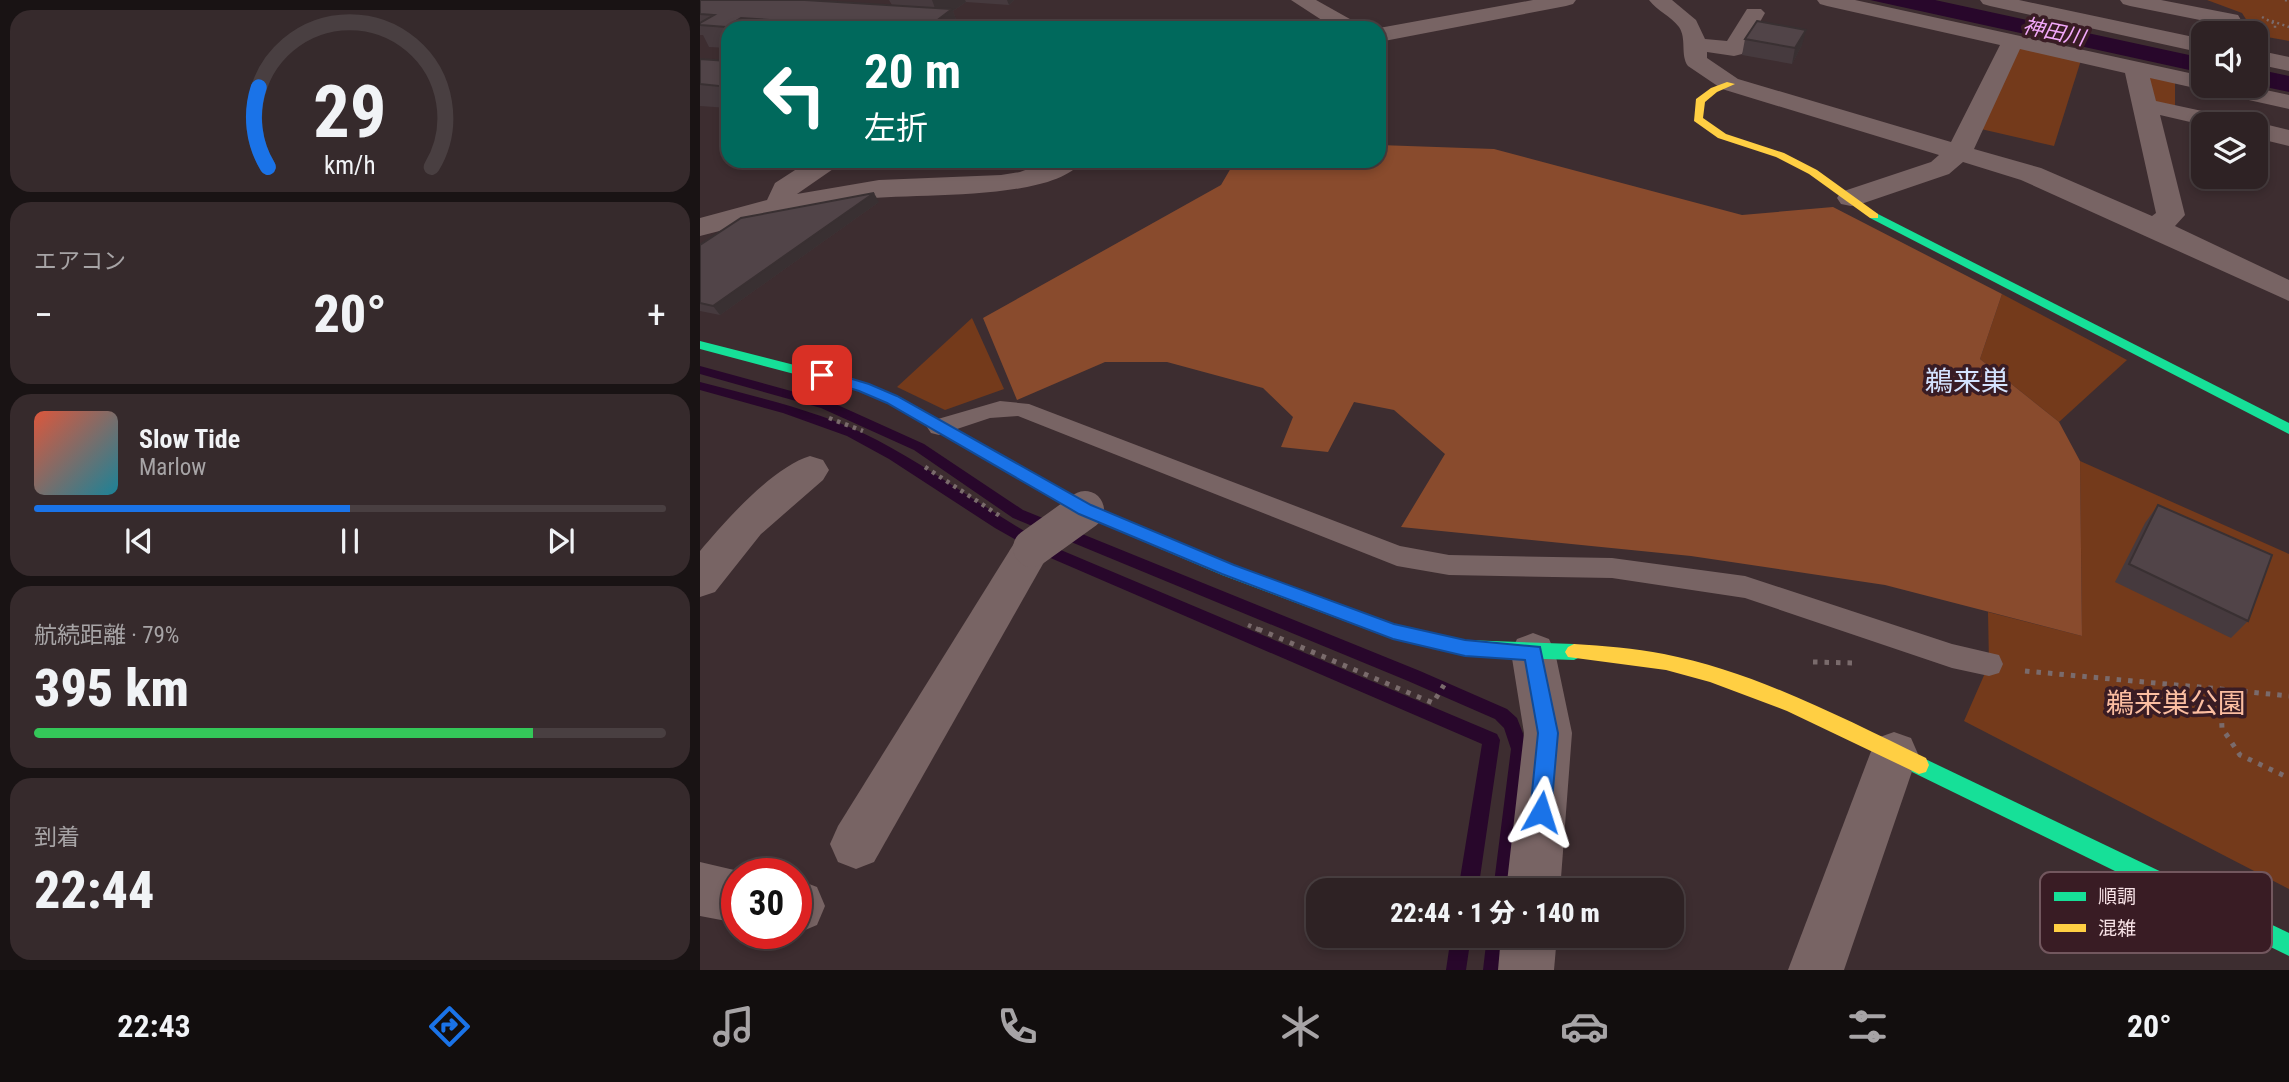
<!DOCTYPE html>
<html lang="ja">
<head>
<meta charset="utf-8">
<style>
  :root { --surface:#2e2224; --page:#362a2c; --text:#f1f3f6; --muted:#a7a4a6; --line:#493f41; --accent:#1a73e8 }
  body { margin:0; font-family:"Roboto Condensed","Noto Sans JP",sans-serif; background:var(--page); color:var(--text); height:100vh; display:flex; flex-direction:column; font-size:26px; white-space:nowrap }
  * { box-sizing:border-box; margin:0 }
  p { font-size:23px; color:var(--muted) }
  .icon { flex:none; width:38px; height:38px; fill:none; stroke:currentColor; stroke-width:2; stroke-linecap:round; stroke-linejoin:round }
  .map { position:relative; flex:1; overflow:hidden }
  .details { display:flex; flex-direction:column; gap:10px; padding:10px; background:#191314; width:700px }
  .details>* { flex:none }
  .banner { position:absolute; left:21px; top:21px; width:665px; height:147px; border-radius:21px; box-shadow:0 4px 10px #0003,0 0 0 2px var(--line); background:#00695c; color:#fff; overflow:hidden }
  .controls { position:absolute; left:1491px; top:21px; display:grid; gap:14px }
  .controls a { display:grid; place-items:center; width:77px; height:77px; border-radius:14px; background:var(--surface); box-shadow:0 4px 10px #0003,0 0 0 2px var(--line); font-size:35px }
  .speed { position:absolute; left:21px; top:858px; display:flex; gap:14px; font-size:35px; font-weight:700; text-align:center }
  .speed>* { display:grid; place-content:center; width:91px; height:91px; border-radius:50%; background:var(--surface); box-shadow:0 4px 10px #0003,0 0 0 2px var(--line); line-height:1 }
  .speed .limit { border:10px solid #d22; background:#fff; color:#111 }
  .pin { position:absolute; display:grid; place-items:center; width:60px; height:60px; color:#fff; margin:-30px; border-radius:14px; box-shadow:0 4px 10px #0006 }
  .me { position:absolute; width:77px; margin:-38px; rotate:6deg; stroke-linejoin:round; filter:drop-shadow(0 0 5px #0008) }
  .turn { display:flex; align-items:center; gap:24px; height:147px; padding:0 28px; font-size:32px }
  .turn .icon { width:91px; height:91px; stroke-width:2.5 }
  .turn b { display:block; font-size:49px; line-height:60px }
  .big { font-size:52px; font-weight:800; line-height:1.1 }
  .details .card { flex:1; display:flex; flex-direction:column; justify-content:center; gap:10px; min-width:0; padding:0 24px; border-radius:21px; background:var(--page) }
  .details .dial { align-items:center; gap:0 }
  .dial svg { height:182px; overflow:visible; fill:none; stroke:var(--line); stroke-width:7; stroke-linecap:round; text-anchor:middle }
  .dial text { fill:var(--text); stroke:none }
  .song { display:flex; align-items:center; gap:21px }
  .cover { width:84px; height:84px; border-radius:10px; background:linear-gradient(135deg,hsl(10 70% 55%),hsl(190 70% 35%)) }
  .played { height:7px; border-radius:4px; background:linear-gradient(90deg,var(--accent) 50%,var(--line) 50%) }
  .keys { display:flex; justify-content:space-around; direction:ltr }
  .heat { display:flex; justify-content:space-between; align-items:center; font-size:38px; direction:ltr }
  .charge { height:10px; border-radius:5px; background:linear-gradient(90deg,#34c759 79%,var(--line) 0) }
  .trip { position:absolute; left:606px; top:878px; width:378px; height:70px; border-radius:21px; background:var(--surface); box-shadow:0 4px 10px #0003,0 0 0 2px var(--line); font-weight:800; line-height:70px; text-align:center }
  .tabs { display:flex; height:112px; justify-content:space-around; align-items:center; background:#120e0e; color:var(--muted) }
  .tabs .icon { width:49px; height:49px }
  .tabs .current { color:var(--accent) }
  .tabs b { font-size:32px; color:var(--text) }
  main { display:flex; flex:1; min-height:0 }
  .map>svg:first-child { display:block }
</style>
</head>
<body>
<main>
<section class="details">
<div class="card dial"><svg viewBox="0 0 100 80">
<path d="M14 69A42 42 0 1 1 86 69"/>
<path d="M14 69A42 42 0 0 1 10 34" stroke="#1a73e8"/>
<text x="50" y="56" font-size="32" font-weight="700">29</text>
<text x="50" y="72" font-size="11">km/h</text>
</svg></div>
<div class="card"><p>エアコン</p>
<div class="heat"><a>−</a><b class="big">20°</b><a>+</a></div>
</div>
<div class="card">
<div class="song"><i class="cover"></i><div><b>Slow Tide</b><p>Marlow</p></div></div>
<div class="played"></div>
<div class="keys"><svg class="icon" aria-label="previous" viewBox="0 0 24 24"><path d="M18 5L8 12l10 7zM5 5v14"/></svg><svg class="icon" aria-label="pause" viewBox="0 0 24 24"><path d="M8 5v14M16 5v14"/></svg><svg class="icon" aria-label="next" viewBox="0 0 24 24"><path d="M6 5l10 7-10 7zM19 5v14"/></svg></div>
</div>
<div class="card"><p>航続距離 · 79%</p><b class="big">395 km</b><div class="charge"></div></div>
<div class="card"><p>到着</p><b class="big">22:44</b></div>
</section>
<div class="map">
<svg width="1589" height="970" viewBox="0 0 1589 970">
  <rect width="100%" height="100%" fill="#3d2d30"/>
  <g fill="#743a1b">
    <polygon points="1507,0 1589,0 1589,41 1556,35 1542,13"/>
    <polygon points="1318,47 1381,60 1354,146 1281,129"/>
    <polygon points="1443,73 1475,80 1475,107 1452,104"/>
    <polygon points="1302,294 1427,360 1359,422 1280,359"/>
    <polygon points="272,318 304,389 245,410 197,387"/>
    <polygon points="1380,461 1589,554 1589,889 1264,721 1289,664 1288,612 1382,636"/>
  </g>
  <polygon fill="#894b2d" points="679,145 794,149 1042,215 1133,207 1302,294 1280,359 1359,422 1380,461 1382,636 1185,585 991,556 701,527 745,454 694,410 654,402 628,452 581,447 593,417 563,388 467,362 405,362 317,400 283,318 521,185 535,161 679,161"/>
  <g fill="#28072b">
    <polygon points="1170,0 1235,0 1503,58 1503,73"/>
    <polygon points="1556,69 1589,76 1589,92 1556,85"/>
  </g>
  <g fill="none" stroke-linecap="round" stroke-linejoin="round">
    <g fill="#28072b" fill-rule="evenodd">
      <polygon points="0,366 131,402 224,444 323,510 720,671 807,709 817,718 829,749 813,891 793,891 811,749 804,728 795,719 708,681 313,518 214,450 121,408 0,374"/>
      <path d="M0 382C60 398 122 411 177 440 236 471 290 513 349 545L797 734 800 740 778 891H758L782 744 339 553 295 528 189 459 147 436 83 413 0 390Z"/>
      <polygon points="751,936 771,936 766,970 746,970"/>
      <polygon points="787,936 807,936 803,970 783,970"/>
    </g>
    <g stroke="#7a6b6c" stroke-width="2.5" stroke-dasharray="2 3.5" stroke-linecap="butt">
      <polyline points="1585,0 1589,1"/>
      <polyline points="1562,17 1575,24 1575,29"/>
      <polyline points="1572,21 1589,27"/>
    </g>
    <g stroke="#7a6b6c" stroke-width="4.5" stroke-dasharray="3.5 5" stroke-linecap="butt">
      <polyline points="129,418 163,431"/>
      <polyline points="225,467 303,518"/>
      <polyline points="548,625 562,631"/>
    </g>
    <g stroke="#7a6b6c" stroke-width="5" stroke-dasharray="4.5 7" stroke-linecap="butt">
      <polyline points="558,629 733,703 744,685"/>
      <polyline points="1113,662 1153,663"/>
      <polyline points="1325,671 1520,689 1522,728 1540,755 1589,778"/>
      <polyline points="1520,689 1589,696"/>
    </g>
    <polygon fill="#786464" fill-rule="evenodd" points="300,401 329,404 700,546 749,555 912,558 1045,576 1252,644 1299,655 1303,664 1299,673 1289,676 1252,668 1045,598 912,578 749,575 697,566 318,416 290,418 239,435 231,433 227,427 231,421"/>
    <g fill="#786464" fill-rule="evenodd">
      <polygon points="591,0 616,0 657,23 660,28 634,28"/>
      <polygon points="833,0 876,0 873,4 866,6 679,42 679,28"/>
      <path d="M949 0H972L996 20 1005 39 1027 41 1047 9H1061L1065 13 1042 54 1034 56 1007 52V58L1038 79 1251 142 1300 45 1127 6 1120 4 1117 0H1155L1503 76V86H1547L1589 95V109L1450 78 1456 101 1539 119 1543 124 1503 125 1460 115 1485 215 1475 226 1589 280V301L1321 180 1263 162 1249 174 1161 204 1151 206 1141 204 1137 198 1141 192 1231 162 1239 155 1022 89 988 66C980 55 987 39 979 27 971 16 957 11 949 0ZM1320 49 1425 73 1456 213 1452 216 1341 168 1274 149Z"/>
      <polygon points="1280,0 1319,0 1503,39 1503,53 1290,6 1283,4"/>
      <polygon points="1420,0 1461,0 1538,15 1541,20 1538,25 1530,26 1430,6 1423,4"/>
      <polygon points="1556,50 1589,57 1589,71 1556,64"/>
      <polygon points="1556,122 1589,130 1589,146 1556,138 1556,124 1548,124"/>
      <path d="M109 161H140L136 167 97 194 179 180 301 175 320 172 349 161H382C353 203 205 192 155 200 102 208 52 223 0 236V218L67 200 75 183Z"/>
      <path d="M110 456 123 460 129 470 123 480 61 534 15 592 0 597V551C25 521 73 467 110 456Z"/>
      <polygon points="332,532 346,537 352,548 174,862 156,869 138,862 130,844 138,826 318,537"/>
      <polygon points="833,633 849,639 855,652 872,733 860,891 806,891 824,733 811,652 817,639"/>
      <polygon points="1194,732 1211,738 1218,754 1144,970 1088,970 1170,754 1177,738"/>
      <polygon points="0,862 47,873 37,873 37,923 0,916"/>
      <polygon points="96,879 117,887 125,906 117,925 98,933 95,933"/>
      <polygon points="801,936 857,936 854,970 798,970"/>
    </g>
    <g fill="#16e098" fill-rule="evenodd">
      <polygon points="1174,212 1589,423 1589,434 1170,218 1170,214"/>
      <polygon points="0,341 169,384 197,397 391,506 534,565 694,625 765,640 874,644 880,647 883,652 880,657 874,660 765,656 687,637 522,575 379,514 187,403 159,391 0,349"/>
      <polygon points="1219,756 1589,933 1589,956 1212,772 1209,765 1212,758"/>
    </g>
    <g fill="#ffcf43" fill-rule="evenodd">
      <polygon points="1027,82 1035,84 1017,92 1005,102 1003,118 1026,134 1084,153 1117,170 1178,214 1178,218 1170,218 1109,174 1076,157 1018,138 994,121 996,99 1011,88"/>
      <path d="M874 644C904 646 934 648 964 654 1056 672 1142 718 1226 758L1229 765 1226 772 1219 774 1087 711 1010 682 966 670 868 657 865 652 868 647Z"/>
    </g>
    <polyline stroke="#786464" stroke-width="38" points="332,548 385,510"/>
  </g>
  <g fill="#463a3e">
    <polygon points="0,0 192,5 189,0 187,0 314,0 309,5 266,2 253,11 259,28 28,28 28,48 9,47 3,35 0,35"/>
    <polygon points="1045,39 1102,45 1092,64 1042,55"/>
    <polygon points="0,59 28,61 28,108 0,106"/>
    <polygon points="179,202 20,315 0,311 0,245"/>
    <polygon points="1458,505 1548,621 1531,638 1415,582 1445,523"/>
  </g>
  <g fill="#393032">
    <polygon points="232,0 265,0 266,2 253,11 259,28 227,28 239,19"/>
    <polygon points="307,0 314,0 309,5"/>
    <polygon points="41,18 46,28 28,28 28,30 26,27"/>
    <polygon points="1106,30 1102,45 1092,64 1095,48"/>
    <polygon points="174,193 179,202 20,315 13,306"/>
  </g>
  <g fill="#514448" stroke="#393032" stroke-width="2">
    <polygon points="0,0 105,0 252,9 227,28 185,28 41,18 26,27 0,25 0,23 14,15 0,14"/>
    <polygon points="1057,21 1106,30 1095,48 1045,39"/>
    <polygon points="0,59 28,61 28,87 0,84"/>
    <polygon points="174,193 13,306 0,303 0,245 41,218"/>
    <polygon points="1458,505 1572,555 1548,621 1429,564"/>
  </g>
  <polygon fill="#1a73e8" stroke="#114b97" stroke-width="2" points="122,370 169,384 197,396 391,505 534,565 694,624 765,640 840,647 858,733 851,812 848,819 841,822 833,819 830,812 838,733 825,660 765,656 693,639 522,574 379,514 187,403 159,391 117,378 117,371"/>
  <g text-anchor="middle" stroke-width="7" stroke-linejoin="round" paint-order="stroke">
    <g font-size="21" font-style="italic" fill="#f2a8fa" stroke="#391c24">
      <text transform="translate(1354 32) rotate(12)" y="7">神田川</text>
    </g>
    <g font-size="28" fill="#d5e4ff" stroke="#391c24">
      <text x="1267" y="391">鵜来巣</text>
    </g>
    <g font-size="28" fill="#fbbea1" stroke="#391c24">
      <text x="1476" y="713">鵜来巣公園</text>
    </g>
  </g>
  <rect x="1340" y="872" width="232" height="81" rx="10" fill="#391c24" stroke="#72575e" stroke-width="2"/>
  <rect x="1354" y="892" width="32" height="9" fill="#16e098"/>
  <rect x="1354" y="924" width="32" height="8" fill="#ffcf43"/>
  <g font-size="19" fill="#f6e1e5">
    <text x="1398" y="903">順調</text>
    <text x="1398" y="935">混雑</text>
  </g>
</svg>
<div class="controls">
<a><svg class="icon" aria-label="sound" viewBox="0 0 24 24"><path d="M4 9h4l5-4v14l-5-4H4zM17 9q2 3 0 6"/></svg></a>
<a><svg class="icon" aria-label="layers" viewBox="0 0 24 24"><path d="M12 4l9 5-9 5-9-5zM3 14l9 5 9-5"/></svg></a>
</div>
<div class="speed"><div class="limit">30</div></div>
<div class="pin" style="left:122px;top:375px;background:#d93025"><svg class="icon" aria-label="arrive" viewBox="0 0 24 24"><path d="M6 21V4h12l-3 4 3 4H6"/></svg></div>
<svg class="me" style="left:841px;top:812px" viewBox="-20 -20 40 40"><path d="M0-17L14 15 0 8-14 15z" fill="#1a73e8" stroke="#fff" stroke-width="4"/></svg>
<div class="trip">22:44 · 1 分 · 140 m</div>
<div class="banner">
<div class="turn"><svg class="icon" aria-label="left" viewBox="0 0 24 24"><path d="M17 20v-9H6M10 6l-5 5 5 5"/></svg><div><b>20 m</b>左折</div></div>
</div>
</div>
</main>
<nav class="tabs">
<b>22:43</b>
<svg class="icon current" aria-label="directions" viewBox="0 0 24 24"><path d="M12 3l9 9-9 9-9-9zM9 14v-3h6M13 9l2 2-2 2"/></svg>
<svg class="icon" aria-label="music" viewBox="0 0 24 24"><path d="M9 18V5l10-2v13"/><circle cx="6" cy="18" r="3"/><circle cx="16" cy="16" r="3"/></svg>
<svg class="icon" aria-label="phone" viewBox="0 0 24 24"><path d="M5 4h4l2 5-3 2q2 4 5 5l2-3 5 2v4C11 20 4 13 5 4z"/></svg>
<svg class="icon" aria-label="climate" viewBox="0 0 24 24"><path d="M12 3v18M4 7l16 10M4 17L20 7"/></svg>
<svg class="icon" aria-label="car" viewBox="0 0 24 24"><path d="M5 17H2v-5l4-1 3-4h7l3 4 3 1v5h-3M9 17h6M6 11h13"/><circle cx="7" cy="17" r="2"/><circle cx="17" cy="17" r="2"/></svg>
<svg class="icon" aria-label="filters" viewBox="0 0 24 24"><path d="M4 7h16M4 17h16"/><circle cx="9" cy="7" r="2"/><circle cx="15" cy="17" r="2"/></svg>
<b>20°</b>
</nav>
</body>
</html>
